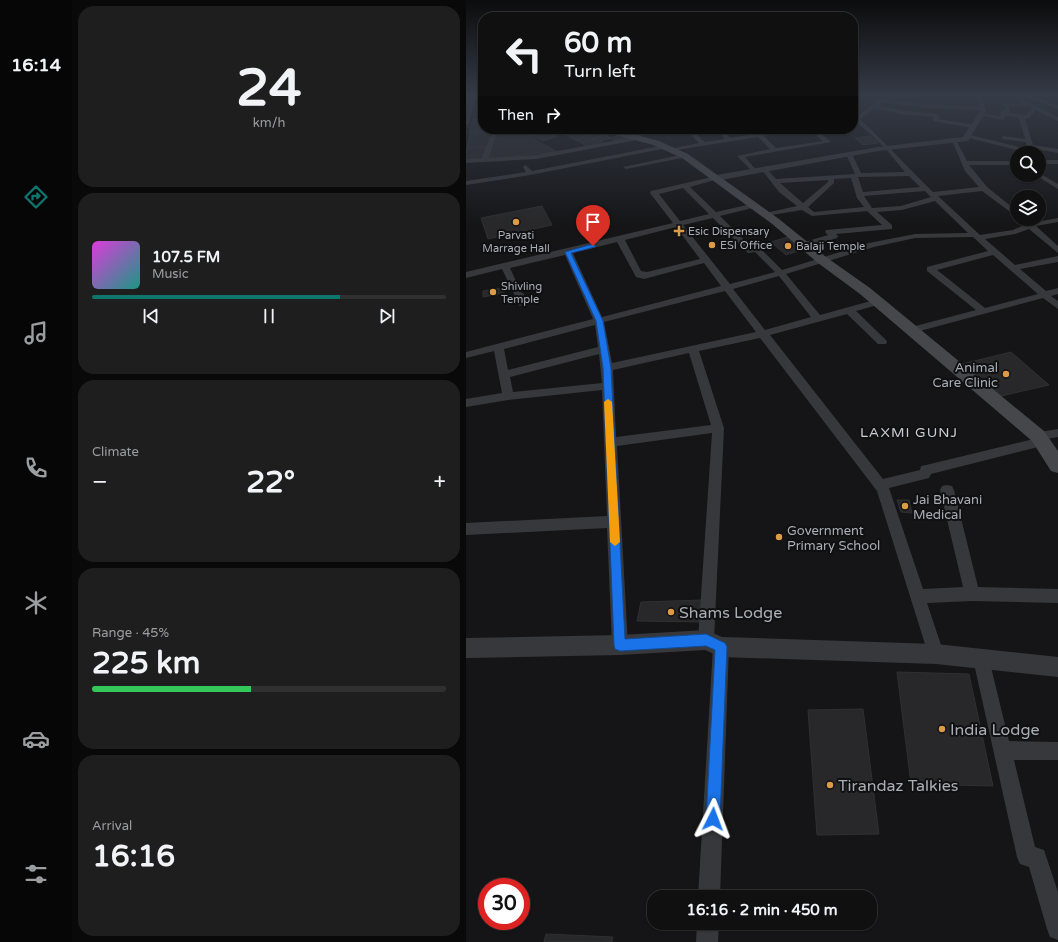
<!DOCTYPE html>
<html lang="en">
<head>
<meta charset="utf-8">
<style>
  :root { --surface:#101011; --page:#1e1e1f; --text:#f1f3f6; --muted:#9c9d9f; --line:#303031; --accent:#0f766e }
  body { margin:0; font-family:"Varela Round",sans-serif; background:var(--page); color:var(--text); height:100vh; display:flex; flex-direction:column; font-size:15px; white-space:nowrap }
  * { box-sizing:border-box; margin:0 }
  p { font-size:13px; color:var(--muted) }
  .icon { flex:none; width:22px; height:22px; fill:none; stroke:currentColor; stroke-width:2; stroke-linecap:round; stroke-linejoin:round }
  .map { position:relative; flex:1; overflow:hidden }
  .sheet { display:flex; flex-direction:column; gap:6px; padding:6px; background:#090909; width:394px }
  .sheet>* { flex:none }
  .guide { position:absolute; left:12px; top:12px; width:380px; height:122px; border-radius:16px; box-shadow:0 1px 3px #0004,0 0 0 1px var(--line); background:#101011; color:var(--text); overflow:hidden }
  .tools { position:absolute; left:544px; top:146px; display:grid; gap:8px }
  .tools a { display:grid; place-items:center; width:36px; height:36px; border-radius:50%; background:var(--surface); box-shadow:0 1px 3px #0004,0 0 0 1px var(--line); font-size:20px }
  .speed { position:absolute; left:12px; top:878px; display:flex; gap:8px; font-size:20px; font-weight:700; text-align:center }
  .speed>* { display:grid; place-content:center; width:52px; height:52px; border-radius:50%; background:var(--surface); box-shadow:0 1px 3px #0004,0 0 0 1px var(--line); line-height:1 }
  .speed .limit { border:6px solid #d22; background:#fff; color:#111 }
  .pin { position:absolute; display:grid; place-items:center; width:34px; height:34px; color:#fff; margin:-41px -17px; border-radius:50% 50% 50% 0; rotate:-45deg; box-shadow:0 0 4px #0007 }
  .pin .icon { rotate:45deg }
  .me { position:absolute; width:44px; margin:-22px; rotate:3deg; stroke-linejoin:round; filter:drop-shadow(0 0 3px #0008) }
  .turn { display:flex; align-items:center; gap:14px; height:84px; padding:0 20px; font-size:18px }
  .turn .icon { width:52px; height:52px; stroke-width:2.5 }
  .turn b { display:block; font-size:28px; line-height:34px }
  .then { display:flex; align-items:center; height:38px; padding:0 20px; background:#0003; gap:8px; font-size:15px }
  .big { font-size:30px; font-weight:800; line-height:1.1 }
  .sheet .tile { flex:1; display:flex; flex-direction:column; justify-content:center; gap:6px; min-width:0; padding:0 14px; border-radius:16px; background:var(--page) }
  .sheet .dial { align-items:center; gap:0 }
  .dial b { font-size:52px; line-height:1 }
  .song { display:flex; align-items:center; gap:12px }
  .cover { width:48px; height:48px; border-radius:6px; background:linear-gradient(135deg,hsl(300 70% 55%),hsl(170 70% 35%)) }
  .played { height:4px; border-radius:2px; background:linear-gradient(90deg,var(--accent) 70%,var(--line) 70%) }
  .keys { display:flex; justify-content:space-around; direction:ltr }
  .heat { display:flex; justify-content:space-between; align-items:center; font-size:22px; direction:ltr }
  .charge { height:6px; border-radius:3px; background:linear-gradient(90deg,#34c759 45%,var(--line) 0) }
  .trip { position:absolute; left:181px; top:890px; width:230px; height:40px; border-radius:16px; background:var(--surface); box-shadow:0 1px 3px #0004,0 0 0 1px var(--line); font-weight:800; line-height:40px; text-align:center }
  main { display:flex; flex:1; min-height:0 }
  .dock { display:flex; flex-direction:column; width:72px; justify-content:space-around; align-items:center; background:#060607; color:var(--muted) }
  .dock .icon { width:28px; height:28px }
  .dock .active { color:var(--accent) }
  .dock b { font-size:18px; color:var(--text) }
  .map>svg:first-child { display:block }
</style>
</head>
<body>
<main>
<nav class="dock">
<b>16:14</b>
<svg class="icon active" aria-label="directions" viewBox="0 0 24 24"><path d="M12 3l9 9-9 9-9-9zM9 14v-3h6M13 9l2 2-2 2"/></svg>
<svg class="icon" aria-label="music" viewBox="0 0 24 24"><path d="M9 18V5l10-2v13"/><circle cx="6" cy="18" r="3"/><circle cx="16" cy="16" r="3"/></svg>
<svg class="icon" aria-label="phone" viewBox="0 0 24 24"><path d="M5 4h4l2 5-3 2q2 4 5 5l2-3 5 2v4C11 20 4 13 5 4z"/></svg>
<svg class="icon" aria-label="climate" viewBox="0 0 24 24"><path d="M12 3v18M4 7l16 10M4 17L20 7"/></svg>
<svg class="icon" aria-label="car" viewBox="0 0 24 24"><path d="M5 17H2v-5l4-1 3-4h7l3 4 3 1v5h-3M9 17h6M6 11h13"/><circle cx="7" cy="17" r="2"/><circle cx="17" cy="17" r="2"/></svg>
<svg class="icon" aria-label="filters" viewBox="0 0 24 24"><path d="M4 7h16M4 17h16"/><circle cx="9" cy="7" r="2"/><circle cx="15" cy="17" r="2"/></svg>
</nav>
<section class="sheet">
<div class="tile dial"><b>24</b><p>km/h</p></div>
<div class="tile">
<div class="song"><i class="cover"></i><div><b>107.5 FM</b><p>Music</p></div></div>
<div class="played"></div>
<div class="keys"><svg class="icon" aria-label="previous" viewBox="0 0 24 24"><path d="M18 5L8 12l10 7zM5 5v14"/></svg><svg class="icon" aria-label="pause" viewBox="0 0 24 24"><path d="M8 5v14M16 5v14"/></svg><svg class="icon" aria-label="next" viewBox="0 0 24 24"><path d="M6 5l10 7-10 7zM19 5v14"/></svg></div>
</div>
<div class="tile"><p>Climate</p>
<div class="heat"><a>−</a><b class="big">22°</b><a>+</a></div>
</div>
<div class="tile"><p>Range · 45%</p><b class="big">225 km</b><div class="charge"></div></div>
<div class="tile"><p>Arrival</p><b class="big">16:16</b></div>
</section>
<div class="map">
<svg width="592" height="942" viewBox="0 0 592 942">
  <rect width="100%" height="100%" fill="#151517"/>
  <g fill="#28282a" stroke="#2f3032">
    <polygon points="17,118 17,129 25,130 3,133 7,119"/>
    <polygon points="42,129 51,129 91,152 24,158 33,131"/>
    <polygon points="53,129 74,129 79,132 65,136"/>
    <polygon points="89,129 104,129 87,134 81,131"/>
    <polygon points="105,129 114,129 116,130 100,135 95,132"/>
    <polygon points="122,129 132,133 109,140 101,135"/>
    <polygon points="24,131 21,146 1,148 4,133"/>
    <polygon points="80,132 91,136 77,141 67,136"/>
    <polygon points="133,133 139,135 114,142 110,140"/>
    <polygon points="140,135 145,138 134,141 128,139"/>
    <polygon points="153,135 161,138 150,141 144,138"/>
    <polygon points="404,136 412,143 397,145 389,138"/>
    <polygon points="128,139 140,144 122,147 115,143"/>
    <polygon points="20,147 18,155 0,156 1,148"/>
    <polygon points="18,155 17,159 0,160 0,157"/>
    <polygon points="76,206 86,225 22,239 15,218"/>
    <polygon points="322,237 339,249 320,255 305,242"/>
    <polygon points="37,288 38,293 17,297 17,291"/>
    <polygon points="545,352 583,385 535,396 496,364"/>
    <polygon points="431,500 443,500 446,513 435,512"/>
    <polygon points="237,600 237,622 171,621 175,602"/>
    <polygon points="431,672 503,674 527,786 445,784"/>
    <polygon points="397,709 413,834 351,835 342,710"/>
    <polygon points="80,934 147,937 146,942 78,942"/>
  </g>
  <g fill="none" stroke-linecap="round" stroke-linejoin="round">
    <g fill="#37383b" fill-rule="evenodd">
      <path d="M419 95H426L420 100 461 104 518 107 516 110 461 108 417 102 412 106 435 110 471 114 474 116 472 119 509 125 510 126 507 128 467 121V117L435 114 409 108 394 119C420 143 442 168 467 192L513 187 499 171 486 140H490L501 161H551V165H503L521 187 551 211V217L516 191 472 196 514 235 547 230 558 225 557 223 561 221 565 223 592 218V222L570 226 592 246V253L563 229 549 234 519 239 549 265 592 256V262L554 269 580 291 592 288V294L585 296 592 301V309L577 298 450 332H442L441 330 442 328 510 310 461 271V267L522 251 507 237 449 238 408 247 320 274 354 315 412 299 415 300V304L390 311 420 340 421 342 420 344H412L381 314 304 335 417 479 454 470 455 466 460 465 568 439 566 436 568 433 592 429V437L581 439 582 442 580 445 465 474 463 478 423 488 457 589 497 587 474 490 476 486 481 485 486 486 488 490 512 587 592 589V603L506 601 461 603 478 654 476 660 470 662 464 660 411 491 294 338 233 351 258 428 248 640 246 646 240 648 234 646 232 640 246 433 151 446 162 645 160 651 154 653 148 651 146 645 141 528 0 535V523L141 516 136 390 42 400 0 407V399L36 393 28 351 0 358V352L127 319 99 255 44 268 55 292 58 294 59 303 54 306 49 303V296L36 269 0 278V272L207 223 184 193 185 191 250 176 252 177V179L224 187 250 212 290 203V207L254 216 286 248 293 247 316 270 403 243 449 234 502 233 469 201 436 210 411 212 426 225V229L370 234 372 236 371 238 338 248 335 247V243L362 235 359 232 360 230 416 225 401 211 346 216 336 210 299 216 295 214 331 206 313 192 296 170V168H300L310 179 389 174 380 154 383 152 386 154 395 173 439 172 419 148 388 119ZM443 176 454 187 397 192 392 177ZM385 178 391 198 398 207 348 212 342 207 368 183V179ZM362 180V182L337 203 314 183ZM217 188 243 214 214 221 193 194ZM459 191 465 197 435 206 406 208 398 196ZM247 218 282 253 289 252 309 272 264 284 217 225ZM210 227 234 259 181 272 175 271 159 240ZM151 242 170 277 178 279 238 263 255 286 136 317 107 253ZM527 255 572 294 519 308 471 270ZM313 276 345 317 299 330 267 289ZM259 291 290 332 146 363 138 322ZM129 325 132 347 42 370 38 349ZM223 353 245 425 150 437 147 370ZM133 354 136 383 47 392 44 377Z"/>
      <path d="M547 95H553L559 100 592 117V121L570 110 563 118 559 119 567 145 592 149V153L560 147V142L536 139V137L538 136 559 139 553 118 540 116 537 120 513 115 516 113 534 116 535 110H539L538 104 556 103ZM562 106 566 108 560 115 544 113 543 107Z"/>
      <polygon points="560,95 592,105 592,109 560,97"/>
      <polygon points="5,99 8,101 3,123 0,125 2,101"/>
      <polygon points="27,129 35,129 32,131 23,158 70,155 163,138 160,136 163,134 196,129 210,129 172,136 174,138 171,140 70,159 0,163 0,159 16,158"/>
      <polygon points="219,129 225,129 239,142 259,139 250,129 256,129 264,138 288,134 285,131 288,129 294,133 324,129 340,129 298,136 310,148 357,141 342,129 349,129 365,142 279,157 291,171 288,173 271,156 304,149 292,137 204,151 204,149 233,143"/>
      <polygon points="501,134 573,152 574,153 573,154 573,153 563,153 499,137 498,136"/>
      <polygon points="199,145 201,146 201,148 64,175 0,185 0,181 60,172 57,167 60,165 66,171"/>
      <polygon points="219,154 221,155 221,157 160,169 157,167"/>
      <rect x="573" y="160" width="19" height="4"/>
      <polygon points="573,173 592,184 592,189 571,176 570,175 573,175"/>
      <polygon points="255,639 261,641 263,647 254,897 232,897 247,647 249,641"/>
      <polygon points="515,651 521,653 523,659 543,741 592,742 592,760 548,760 569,847 578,850 592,892 592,940 584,937 581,929 563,867 554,864 551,857 507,659 509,653"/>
      <polygon points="231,923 253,923 252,942 230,942"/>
    </g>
    <g fill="#37383b" fill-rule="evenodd">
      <polygon points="510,95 516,95 520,111 502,141 412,151 250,181 246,178 250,175 412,147 497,137 514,111"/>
      <polygon points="240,630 256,637 470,644 592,657 592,677 470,664 255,657 239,650 154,655 0,658 0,638 154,635"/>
    </g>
    <g fill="#45474b" fill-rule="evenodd">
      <polygon points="8,95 17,95 17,98 9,97"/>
      <polygon points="134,129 148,129 193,141 222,154 313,219 360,257 404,288 578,431 592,451 592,473 585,471 566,441 394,294 352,263 305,223 216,158 187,145 135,131"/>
    </g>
  </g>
  <linearGradient id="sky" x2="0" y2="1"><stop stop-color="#0c0c0d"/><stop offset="0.42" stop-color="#353b47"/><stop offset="1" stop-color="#353b47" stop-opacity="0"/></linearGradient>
  <rect width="592" height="227" fill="url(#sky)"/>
  <polygon fill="#1a73e8" stroke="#114b97" points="127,244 130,246 129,247 105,253 137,321 145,368 159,639 240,634 259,643 261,647 254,819 252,824 247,826 242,824 240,819 249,650 240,646 154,651 149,649 148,645 137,368 130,321 99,252"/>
  <polygon fill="#f59e0b" points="142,399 146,402 154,542 149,546 144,542 138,402"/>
  <g fill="#dd9b47" stroke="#101012" stroke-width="1.5">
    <circle cx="50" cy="222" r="4"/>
    <path d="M211 225h4v4h4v4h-4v4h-4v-4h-4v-4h4z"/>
    <circle cx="246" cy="245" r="4"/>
    <circle cx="322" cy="246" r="4"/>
    <circle cx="27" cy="292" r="4"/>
    <circle cx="540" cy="374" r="4"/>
    <circle cx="439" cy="506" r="4"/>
    <circle cx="313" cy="537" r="4"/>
    <circle cx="205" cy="612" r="4"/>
    <circle cx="476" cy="729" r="4"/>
    <circle cx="364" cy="785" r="4"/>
  </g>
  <g text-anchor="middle" stroke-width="4" stroke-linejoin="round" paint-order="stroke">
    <g font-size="11" fill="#a9aeb5" stroke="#101012" text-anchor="start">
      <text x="222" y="235">Esic Dispensary</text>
      <text x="50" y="239" text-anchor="middle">Parvati<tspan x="50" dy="13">Marrage Hall</tspan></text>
      <text x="254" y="249">ESI Office</text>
      <text x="330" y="250">Balaji Temple</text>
      <text x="35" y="290">Shivling<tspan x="35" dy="13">Temple</tspan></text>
    </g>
    <g font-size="13" fill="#a9aeb5" stroke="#101012" text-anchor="start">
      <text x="532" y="372" text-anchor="end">Animal<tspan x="532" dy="15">Care Clinic</tspan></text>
      <text x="447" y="504">Jai Bhavani<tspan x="447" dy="15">Medical</tspan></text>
      <text x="321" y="535">Government<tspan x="321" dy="15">Primary School</tspan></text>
    </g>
    <g font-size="14" letter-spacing="1" fill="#c9ccd2" stroke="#101012">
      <text x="443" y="437">LAXMI GUNJ</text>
    </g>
    <g font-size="16" fill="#a9aeb5" stroke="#101012" text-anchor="start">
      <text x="213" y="618">Shams Lodge</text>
      <text x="484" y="735">India Lodge</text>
      <text x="372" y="791">Tirandaz Talkies</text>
    </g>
  </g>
</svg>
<div class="tools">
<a><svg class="icon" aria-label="search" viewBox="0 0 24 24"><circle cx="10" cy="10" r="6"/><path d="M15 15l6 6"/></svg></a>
<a><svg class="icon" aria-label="layers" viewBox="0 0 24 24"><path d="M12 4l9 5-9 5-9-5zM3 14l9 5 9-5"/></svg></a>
</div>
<div class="speed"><div class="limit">30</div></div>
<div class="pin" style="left:127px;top:246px;background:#d93025"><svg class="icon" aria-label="arrive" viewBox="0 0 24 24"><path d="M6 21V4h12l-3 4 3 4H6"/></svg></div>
<svg class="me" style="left:247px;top:819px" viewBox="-20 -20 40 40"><path d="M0-17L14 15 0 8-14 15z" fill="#1a73e8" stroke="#fff" stroke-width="4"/></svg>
<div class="trip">16:16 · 2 min · 450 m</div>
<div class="guide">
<div class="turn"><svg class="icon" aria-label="left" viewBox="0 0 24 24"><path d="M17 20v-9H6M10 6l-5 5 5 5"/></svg><div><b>60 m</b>Turn left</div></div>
<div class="then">Then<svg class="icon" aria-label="right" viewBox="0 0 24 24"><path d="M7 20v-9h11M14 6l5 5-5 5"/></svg></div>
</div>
</div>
</main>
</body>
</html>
